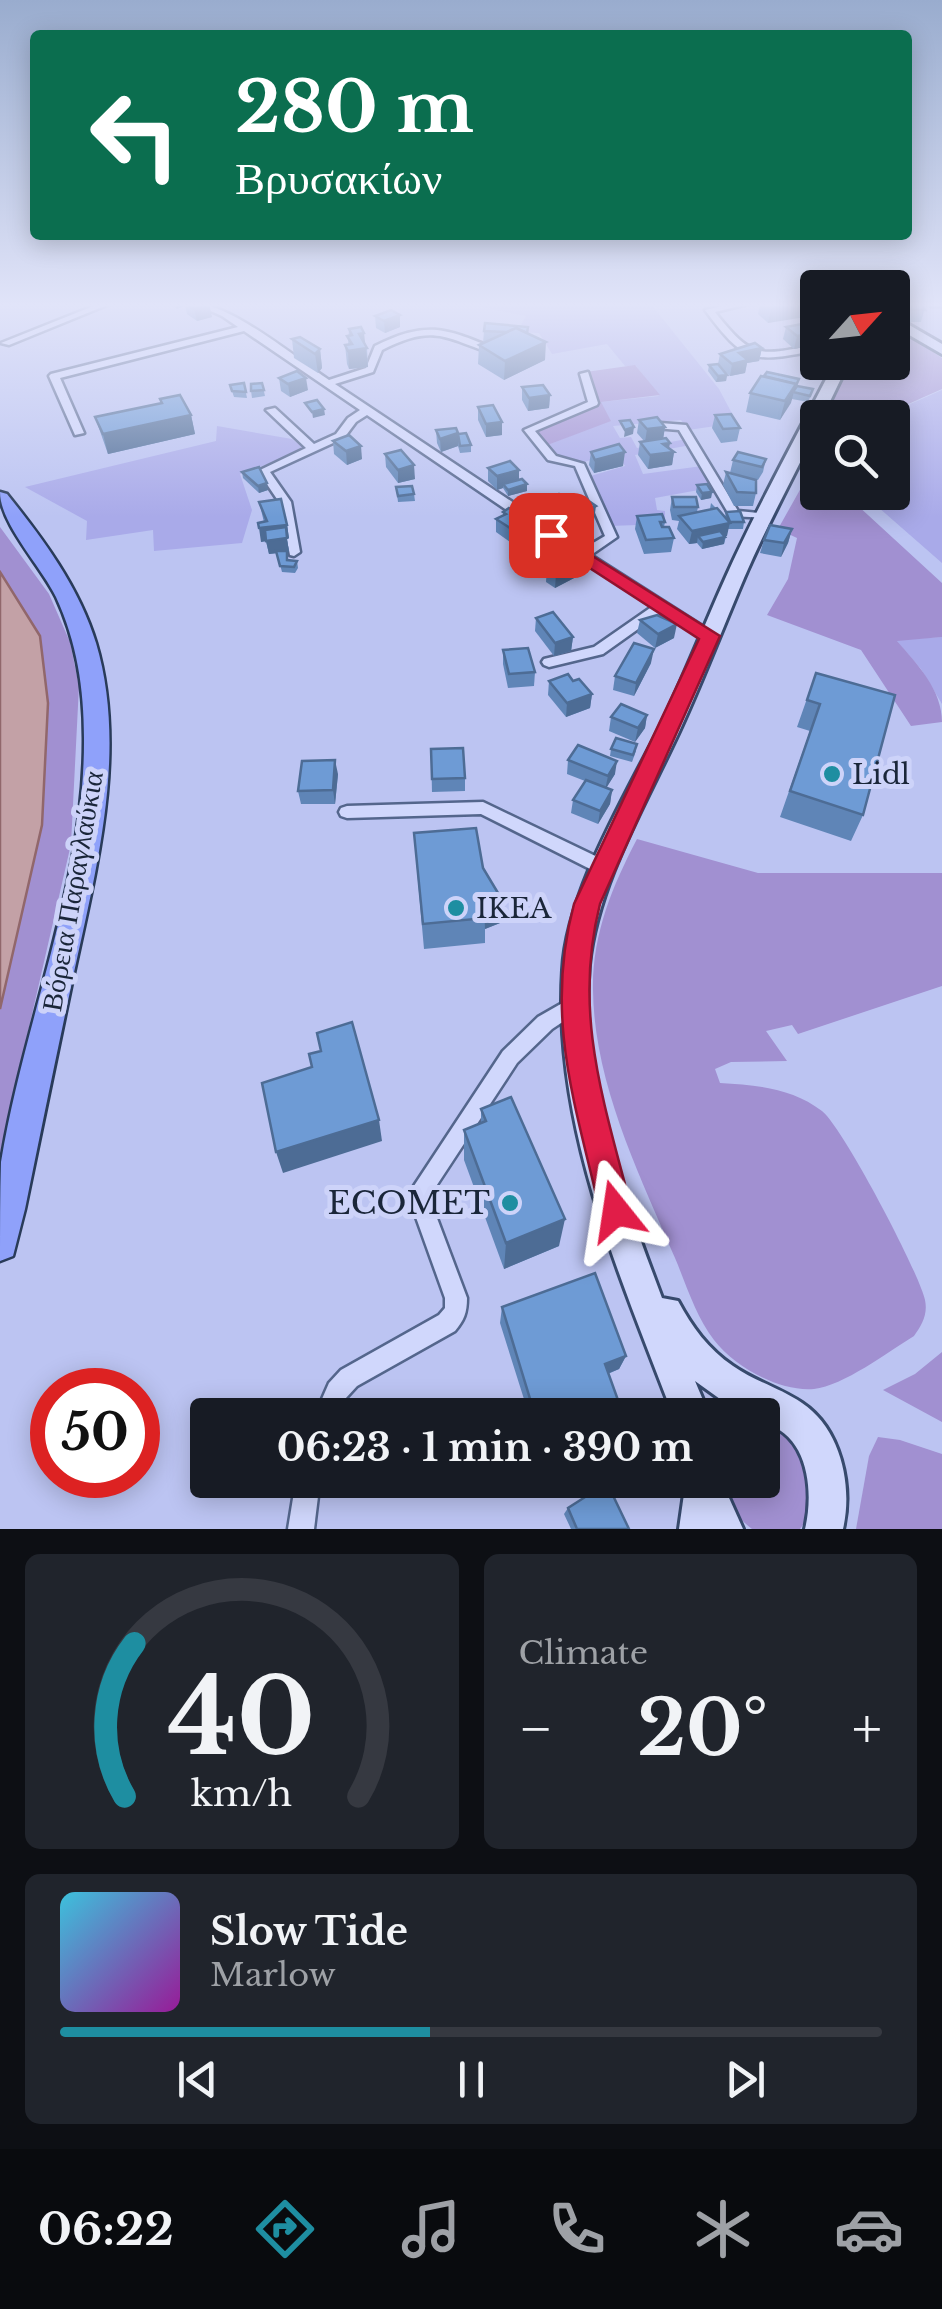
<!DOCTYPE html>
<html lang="en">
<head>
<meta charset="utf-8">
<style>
  :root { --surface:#171b24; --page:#20242c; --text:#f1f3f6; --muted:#9ea1a6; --line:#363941; --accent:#1e8ea1 }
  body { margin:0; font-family:"Libre Baskerville",serif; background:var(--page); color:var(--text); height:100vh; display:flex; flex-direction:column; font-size:38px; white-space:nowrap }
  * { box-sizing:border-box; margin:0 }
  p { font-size:32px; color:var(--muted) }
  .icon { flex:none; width:55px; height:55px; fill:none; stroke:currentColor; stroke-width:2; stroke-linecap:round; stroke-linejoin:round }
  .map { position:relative; height:1529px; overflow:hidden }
  .details { display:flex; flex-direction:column; gap:25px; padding:25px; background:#0d0f14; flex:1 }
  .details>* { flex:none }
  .guide { position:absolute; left:30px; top:30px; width:882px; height:210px; border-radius:10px; box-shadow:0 5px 25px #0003; background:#0b6e4f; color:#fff; overflow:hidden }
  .needle { width:65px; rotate:63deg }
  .fabs { position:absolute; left:800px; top:270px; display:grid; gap:20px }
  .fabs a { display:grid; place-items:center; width:110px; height:110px; border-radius:10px; background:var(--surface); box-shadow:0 5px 25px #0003; font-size:50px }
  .speed { position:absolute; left:30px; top:1368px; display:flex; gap:20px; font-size:50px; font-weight:700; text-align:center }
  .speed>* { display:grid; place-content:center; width:130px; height:130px; border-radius:50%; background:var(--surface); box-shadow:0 5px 25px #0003; line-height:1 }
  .speed .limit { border:15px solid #d22; background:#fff; color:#111 }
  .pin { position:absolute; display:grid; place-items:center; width:85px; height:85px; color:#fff; margin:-42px; border-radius:20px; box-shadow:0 5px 15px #0006 }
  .me { position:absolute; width:110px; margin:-55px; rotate:345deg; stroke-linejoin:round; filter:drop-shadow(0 0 8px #0008) }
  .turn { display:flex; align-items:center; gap:35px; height:210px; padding:0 40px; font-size:45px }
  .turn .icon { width:130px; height:130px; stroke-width:2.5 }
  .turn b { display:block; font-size:70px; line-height:85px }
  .big { font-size:75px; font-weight:700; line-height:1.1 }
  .details .card { flex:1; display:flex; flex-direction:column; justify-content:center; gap:15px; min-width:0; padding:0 35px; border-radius:15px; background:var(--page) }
  .details .dial { align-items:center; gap:0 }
  .dial svg { height:260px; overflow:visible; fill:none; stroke:var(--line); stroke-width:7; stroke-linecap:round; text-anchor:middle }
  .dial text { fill:var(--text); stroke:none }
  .song { display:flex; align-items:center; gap:30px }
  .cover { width:120px; height:120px; border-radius:15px; background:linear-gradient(135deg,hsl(190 70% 55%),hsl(300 70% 35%)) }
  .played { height:10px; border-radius:5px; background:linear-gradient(90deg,var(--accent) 45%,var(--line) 45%) }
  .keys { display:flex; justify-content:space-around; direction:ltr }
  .heat { display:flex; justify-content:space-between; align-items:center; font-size:55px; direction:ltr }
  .details .tiles { flex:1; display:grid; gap:25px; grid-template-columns:1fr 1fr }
  .card:last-child { grid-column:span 2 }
  .trip { position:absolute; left:190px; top:1398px; width:590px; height:100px; border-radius:10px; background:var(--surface); box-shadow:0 5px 25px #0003; font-weight:700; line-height:100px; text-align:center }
  .tabs { display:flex; height:160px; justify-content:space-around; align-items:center; background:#090b0e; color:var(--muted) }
  .tabs .icon { width:70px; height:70px }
  .tabs .on { color:var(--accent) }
  .tabs b { font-size:45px; color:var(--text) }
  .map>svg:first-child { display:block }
</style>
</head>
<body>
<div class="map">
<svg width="942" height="1529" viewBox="0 0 942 1529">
  <rect width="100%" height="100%" fill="#bcc4f2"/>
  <g fill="#a9aae9">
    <polygon points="460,303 650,303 719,389 737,423 688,430 681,420 613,426 620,438 631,437 637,448 687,439 691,445 635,455 643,474 702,466 715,487 655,498 657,510 665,511 665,524 609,526 587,477 625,466 617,453 580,463 572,458 553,456 545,446 610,420 600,402 659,396 636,366 625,366 607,344 552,354 539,333 517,332 526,316"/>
    <polygon points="942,390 942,563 862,493 892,492 892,418 881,417"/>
    <polygon points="217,426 292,439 307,450 240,474 252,510 242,543 154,551 153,530 86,540 87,521 25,487 216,441"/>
    <polygon points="942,637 942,704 921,669 896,640"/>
  </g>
  <g fill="#a190d1">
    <polygon points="893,325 942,358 942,389 879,417 825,418 850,363 892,362"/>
    <polygon points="635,365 660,395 601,402 611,421 545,446 532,427 596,402 586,372"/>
    <path d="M815 463 818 492 844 493 942 583V637L897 641C918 665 942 690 942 722L911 726 861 650 767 615 788 579 797 538 778 529Z"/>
    <polygon points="0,527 49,594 70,642 79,686 71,844 0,1154 0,1009 42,825 40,636 0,572"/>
    <path d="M637 839 758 873H942V986L798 1034 792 1025 766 1031 787 1061 731 1062 715 1069 720 1083C756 1085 792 1088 822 1111 842 1126 919 1272 925 1300 928 1314 922 1325 914 1336 888 1352 843 1386 814 1389 779 1392 735 1367 714 1340 696 1317 686 1284 675 1258 639 1174 594 1083 593 990 592 935 612 887 637 839Z"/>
    <polygon points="942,1352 942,1422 883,1390 915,1374"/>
    <path d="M763 1424C806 1433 827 1495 800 1529H752C735 1516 725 1501 721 1480H762Z"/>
    <polygon points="878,1437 900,1440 942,1454 942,1529 856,1529 869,1456"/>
  </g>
  <polygon fill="#c3a1a6" stroke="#91676b" stroke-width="2.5" points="0,572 40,636 48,703 42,825 0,1009"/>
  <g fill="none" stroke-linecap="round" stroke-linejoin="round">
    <defs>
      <g id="street">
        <polygon points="101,303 112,303 9,345 1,343"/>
        <path d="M193 303C230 303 296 358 329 380L366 368 375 346C427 320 445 328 496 349V353L493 354C444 337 433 324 382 350L373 372 335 384 583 549 605 536 575 466 548 460 524 430 588 402 580 374 588 372 598 403 597 405 535 431 556 456 584 464 617 537 591 555 715 634 717 637 715 640H705L662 612 603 654 549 667 544 665 542 662 544 659 594 647 653 606 517 517 367 415 356 422 344 438 270 472 291 502 300 552 294 556 290 555 279 502 258 471 306 448 266 410 275 408 314 444 336 434 348 418 360 410 244 331 60 378 84 433 75 435 49 376 51 374 238 327 222 316Z"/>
        <path d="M735 303H752L715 312C753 360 759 356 818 344V350C753 363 745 364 705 310Z"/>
        <polygon points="927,303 942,303 942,306 931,306"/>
        <polygon points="647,422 686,425 738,511 768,514 768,518 730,516 679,430 643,427 642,425"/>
        <polygon points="483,802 610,863 612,868 610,873 604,875 598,873 481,814 347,818 341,816 339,812 341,808 347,806"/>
        <path d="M573 997 579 999 582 1005 579 1011 552 1029 517 1063 429 1197 467 1298C467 1313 464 1320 455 1331L357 1386 345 1399 339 1415H315L329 1383 341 1370 439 1315 445 1308V1298L408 1195 503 1051 538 1017Z"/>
        <polygon points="296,1480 320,1480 314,1529 288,1529"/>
      </g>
      <g id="secondary">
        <polygon points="892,315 942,344 942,354 892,325"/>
        <path d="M835 362H849L822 418H818V427C793 477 766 527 744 578 723 627 704 677 682 725 648 800 597 883 589 965 579 1078 623 1194 662 1298L678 1301C692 1327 708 1349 733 1366 754 1381 780 1388 802 1403 841 1429 853 1486 843 1529H805C814 1492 809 1433 762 1423V1415H673C619 1273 553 1125 563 970 567 891 626 796 661 725 684 677 703 628 725 579 758 505 798 434 835 362ZM695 1381 720 1399 711 1402 708 1412Z"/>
        <polygon points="686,1480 721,1480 743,1529 679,1529"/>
      </g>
      <path id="primary" d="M0 492 7 494C43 539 79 587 96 643 129 754 94 877 71 987 55 1061 40 1135 25 1209L13 1256 0 1261C0 1229 0 1194 1 1162 24 1021 85 882 84 738 84 689 77 642 56 597 41 566 0 524 0 492Z"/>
    </defs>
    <use href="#street" stroke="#54668c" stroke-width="5"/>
    <use href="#secondary" stroke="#374a6d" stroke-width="6"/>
    <use href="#primary" stroke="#293b59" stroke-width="5"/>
    <use href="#street" fill="#d0d7fc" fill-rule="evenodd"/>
    <use href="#secondary" fill="#d0d7fc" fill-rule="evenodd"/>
    <use href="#primary" fill="#8fa1fa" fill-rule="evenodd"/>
  </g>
  <g fill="#5f85b7">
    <polygon points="170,303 207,303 209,304 212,317 197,321 187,314 185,305 177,309"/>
    <polygon points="760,303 818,303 768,323 758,314"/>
    <polygon points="894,303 926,303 921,322 907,322 893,307"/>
    <polygon points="375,316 400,327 385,333 376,328"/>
    <polygon points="528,327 527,333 545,360 504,380 478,364 479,345 483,343 484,331"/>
    <polygon points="786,327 814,345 794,349 783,339"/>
    <polygon points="349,329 367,348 368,367 349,369 347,364 345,345 348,345"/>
    <polygon points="292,339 320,349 322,368 318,373 294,358"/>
    <polygon points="762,348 759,361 747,363 745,373 730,376 725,372 727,375 726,381 716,382 708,371 709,365 718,364 720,354"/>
    <polygon points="279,378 308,390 290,397 281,391"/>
    <polygon points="244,383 247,398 234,397 230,385"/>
    <polygon points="262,383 265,396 252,398 251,391"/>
    <polygon points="797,386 811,395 808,402 792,399 780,420 746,412 750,393"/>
    <polygon points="522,387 550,395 549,408 528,411 522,400"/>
    <polygon points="160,399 191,415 195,434 108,454 95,417 161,403"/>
    <polygon points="478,407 502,435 486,437 478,420"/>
    <polygon points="715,415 740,428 737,441 721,443 712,428"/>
    <polygon points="639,420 665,427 663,438 669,448 674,452 672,465 648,469 638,455 640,442 644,441 637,433"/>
    <polygon points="436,430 458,434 471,445 471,452 460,453 458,446 441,452 437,443"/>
    <polygon points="333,441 362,459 347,465 334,454"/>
    <polygon points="591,452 623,466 594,473 589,465"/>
    <polygon points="385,454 415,479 398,483 386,467"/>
    <polygon points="766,459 763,472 758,480 730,473 733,460"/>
    <polygon points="488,468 519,479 527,491 508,496 503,488 497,490 488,481"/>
    <polygon points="242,472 268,490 259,493 243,478"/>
    <polygon points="726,472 756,493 753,506 734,506 723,485"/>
    <polygon points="697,485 712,492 711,498 701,500 696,492"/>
    <polygon points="396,487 414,494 415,501 398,502"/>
    <polygon points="672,497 698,507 697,512 710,509 711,503 725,517 726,512 744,522 743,529 728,529 724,544 702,549 697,543 689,544 677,529 679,521 672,520 670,510"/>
    <polygon points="259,502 287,525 289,538 287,539 289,552 288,552 288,560 297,561 298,568 295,573 282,572 277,553 269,554 266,541 261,542 264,522"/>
    <polygon points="541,503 575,504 594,520 566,532 556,525 557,519 550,522 541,516"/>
    <polygon points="503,512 530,521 529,535 513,544 496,532 496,519 503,515"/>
    <polygon points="637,516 665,522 664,527 674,538 671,552 644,554 635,529"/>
    <polygon points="792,529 788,543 781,557 760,553 764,540"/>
    <polygon points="547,568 576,577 555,588 546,582"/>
    <polygon points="536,618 573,637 571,651 554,656 535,631"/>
    <polygon points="640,620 674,638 655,648 637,633"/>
    <polygon points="503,650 535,672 534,686 508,688 503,664"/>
    <polygon points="651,663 634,696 613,690 615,676"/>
    <polygon points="816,673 863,815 851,841 780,817 810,731 797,727"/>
    <polygon points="549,681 573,681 592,694 590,708 566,717 548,695"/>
    <polygon points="647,715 645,728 635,742 609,731 611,717"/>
    <polygon points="431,749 465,778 465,791 432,792"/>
    <polygon points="611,749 636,751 632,762 610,756"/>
    <polygon points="568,760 615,774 606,788 612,790 610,804 598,824 571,813 573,800 585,781 567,774"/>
    <polygon points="338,774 335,804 301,804 298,791"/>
    <polygon points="416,859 483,868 500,923 485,929 485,943 424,949"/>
    <polygon points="481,1109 559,1246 504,1269 464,1160 464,1130 481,1123"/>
    <polygon points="502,1307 626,1356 619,1369 608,1374 623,1415 529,1415 500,1323"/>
    <polygon points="568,1508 629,1529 571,1529 564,1514"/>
  </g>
  <g fill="#4d6c95">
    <polygon points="176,303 185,303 185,305 177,309"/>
    <polygon points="785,303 818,303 818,315 768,323 772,305"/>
    <polygon points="209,304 212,317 197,321 194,309"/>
    <polygon points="400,315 400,327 385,333 384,321"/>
    <polygon points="364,333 368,367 349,369 348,351 359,334"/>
    <polygon points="818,333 818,340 814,345 794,349 797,336"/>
    <polygon points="546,342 545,360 504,380 505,361"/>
    <polygon points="762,348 759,361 747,363 745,373 730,376 732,364 739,353"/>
    <polygon points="320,349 322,368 318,373 315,354"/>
    <polygon points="727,375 726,381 716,382 718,376"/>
    <polygon points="306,378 308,390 290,397 288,384"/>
    <polygon points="796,384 791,403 780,420 785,401"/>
    <polygon points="550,395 549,408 528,411 529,398"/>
    <polygon points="324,409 325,415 313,418 312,412"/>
    <polygon points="191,415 195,434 108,454 103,434"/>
    <polygon points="502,422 502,435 486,437 486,424"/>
    <polygon points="634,427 633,434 624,437 625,430"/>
    <polygon points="665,427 663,440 645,442 647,429"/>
    <polygon points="458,433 458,446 441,452 440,439"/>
    <polygon points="670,443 668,453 674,452 672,465 648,469 650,455 663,444"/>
    <polygon points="361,446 362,459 347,465 346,451"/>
    <polygon points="625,452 623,466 594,473 595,460"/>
    <polygon points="414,465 415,479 398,483 398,470"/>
    <polygon points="519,470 519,483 503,484 503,488 497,490 497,476"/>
    <polygon points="267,483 268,490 259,493 258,486"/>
    <polygon points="527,484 527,491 508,496 508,490"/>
    <polygon points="712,492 711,498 701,500 702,493"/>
    <polygon points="568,500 567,513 557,512 557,519 550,522 551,509"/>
    <polygon points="596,506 594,520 566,532 567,519"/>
    <polygon points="530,521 529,535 513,544 513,530"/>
    <polygon points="730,522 727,536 703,541 698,536 697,543 689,544 692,531"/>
    <polygon points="287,525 289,538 287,539 289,552 288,552 288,567 287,552 269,554 266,541 261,542 259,528"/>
    <polygon points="792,529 788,543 781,557 784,543"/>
    <polygon points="725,537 724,544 702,549 703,542"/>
    <polygon points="577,563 576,577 555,588 556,574"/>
    <polygon points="677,624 674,638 655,648 658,634"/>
    <polygon points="573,637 571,651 554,656 555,643"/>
    <polygon points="654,649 651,663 634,696 636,683"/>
    <polygon points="592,694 590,708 566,717 567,703"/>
    <polygon points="647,715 645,728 635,742 638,728"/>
    <polygon points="335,760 338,774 335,804 333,790"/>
    <polygon points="617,761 615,774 605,790 608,776"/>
    <polygon points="612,790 610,804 598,824 600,811"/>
    <polygon points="501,898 500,923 485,929 484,905"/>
    <polygon points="379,1120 382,1141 283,1173 276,1152"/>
    <polygon points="565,1219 559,1246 504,1269 506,1243"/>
    <polygon points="626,1356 619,1369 599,1377 605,1364"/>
  </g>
  <g fill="#6e9bd5" stroke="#4d6c95" stroke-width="2.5">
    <polygon points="186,303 207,303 209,304 194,309"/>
    <polygon points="904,303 926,303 922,303 925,310 911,310"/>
    <polygon points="391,310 400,315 384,321 375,316"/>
    <polygon points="818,321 818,333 797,336 786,327"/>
    <polygon points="485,323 528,327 527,333 516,328 507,332 484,331"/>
    <polygon points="361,327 364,333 359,334 367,348 348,351 345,345 352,344 347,336 352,335 349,329"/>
    <polygon points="516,328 546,342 505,361 479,345"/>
    <polygon points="300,337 320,349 315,354 292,339"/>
    <polygon points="755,343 762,348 739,353 748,360 732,364 720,354"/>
    <polygon points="718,364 727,375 718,376 709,365"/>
    <polygon points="297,371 306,378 288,384 279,378"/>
    <polygon points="767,372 799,379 794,390 796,384 764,376"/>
    <polygon points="761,376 796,384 785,401 750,393"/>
    <polygon points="244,383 246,392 232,391 230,385"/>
    <polygon points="262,383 264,390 251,391 251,384"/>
    <polygon points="543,385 550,395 529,398 522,387"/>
    <polygon points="797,386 813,389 810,396 793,392"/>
    <polygon points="180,395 191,415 103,434 95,417 162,403 160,399"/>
    <polygon points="317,400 324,409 312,412 305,403"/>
    <polygon points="493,405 502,422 486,424 478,407"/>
    <polygon points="731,414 740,428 723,429 715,415"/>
    <polygon points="657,417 665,427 647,429 639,420"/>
    <polygon points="630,420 634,427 625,430 620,421"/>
    <polygon points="456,428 458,433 440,439 436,430"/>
    <polygon points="466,433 471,445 460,446 458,434"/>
    <polygon points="349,435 361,446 346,451 333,441"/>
    <polygon points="666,438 670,443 663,444 674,452 650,455 640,442"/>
    <polygon points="619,444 625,452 595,460 591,452"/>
    <polygon points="401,450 414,465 398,470 385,454"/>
    <polygon points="738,452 766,459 762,467 733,460"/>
    <polygon points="510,461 519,470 497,476 488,468"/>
    <polygon points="259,467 267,483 258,486 242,472"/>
    <polygon points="726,472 756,480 756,493 737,492"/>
    <polygon points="522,479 527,484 508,490 503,484"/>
    <polygon points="707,484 712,492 702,493 697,485"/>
    <polygon points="412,486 414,494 398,496 396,487"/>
    <polygon points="559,494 568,500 551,509 541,503"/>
    <polygon points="672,497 696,497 698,507 674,507"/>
    <polygon points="281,499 287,525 259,528 258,523 267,521 259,502"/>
    <polygon points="567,499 571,499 575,504 568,507"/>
    <polygon points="586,499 596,506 567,519 557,512"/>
    <polygon points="509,508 530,521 513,530 496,519 506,514 503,512"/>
    <polygon points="717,508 730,523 692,531 679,516"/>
    <polygon points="740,511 744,522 730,522 726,512"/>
    <polygon points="662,514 665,522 660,522 662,527 669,527 674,538 646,540 637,516"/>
    <polygon points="770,525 792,529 784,543 764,540"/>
    <polygon points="286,527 287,538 266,541 265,530"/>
    <polygon points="720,531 725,537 703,542 698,536"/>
    <polygon points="276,551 287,551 287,560 297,561 294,567 280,566"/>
    <polygon points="568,557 577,563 556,574 547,568"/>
    <polygon points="553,612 573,637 555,643 536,618"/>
    <polygon points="657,615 677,624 658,634 640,620"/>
    <polygon points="634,643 654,649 636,683 615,676"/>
    <polygon points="528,648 535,672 509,674 503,650"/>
    <polygon points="816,673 895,695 863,815 790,791 820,704 807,700"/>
    <polygon points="568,674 573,681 579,679 592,694 567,703 549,681"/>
    <polygon points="621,704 647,715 638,728 611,717"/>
    <polygon points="616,738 637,744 633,755 611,749"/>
    <polygon points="578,745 617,761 608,776 568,760"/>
    <polygon points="463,748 465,778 432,779 431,749"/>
    <polygon points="335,760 333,790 298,791 302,761"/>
    <polygon points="586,780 612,790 600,811 573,800"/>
    <polygon points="476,828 483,868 501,898 484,905 486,918 423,924 414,833"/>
    <polygon points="352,1022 379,1120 276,1152 262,1083 312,1067 309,1054 321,1051 317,1033"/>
    <polygon points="511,1097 565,1219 506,1243 464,1130 486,1121 481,1109"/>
    <polygon points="595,1273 626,1356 605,1364 623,1414 535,1415 502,1307"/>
    <polygon points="607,1483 629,1529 577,1529 568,1508"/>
  </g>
  <linearGradient id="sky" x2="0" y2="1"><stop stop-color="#99acce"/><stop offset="0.59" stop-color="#e1e4f9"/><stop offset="1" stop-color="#e1e4f9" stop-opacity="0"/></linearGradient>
  <rect width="942" height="517" fill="url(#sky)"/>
  <path fill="#e11d48" stroke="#92132f" stroke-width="2.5" d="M551 530 720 636 600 904C572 1014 605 1105 632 1211L627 1223 616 1227 604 1223 600 1211C575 1103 544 1016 574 904L699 639 545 539V531Z"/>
  <g fill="#1e8ea1" stroke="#cdd3f9" stroke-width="4">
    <circle cx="832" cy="774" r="10"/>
    <circle cx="456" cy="908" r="10"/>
    <circle cx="510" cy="1203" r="10"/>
  </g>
  <g text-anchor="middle" stroke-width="10" stroke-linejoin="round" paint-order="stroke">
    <g font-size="28" fill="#1a2639" stroke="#cdd3f9" text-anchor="start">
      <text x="852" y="784">Lidl</text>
      <text x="476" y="918">IKEA</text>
    </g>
    <g font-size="28" fill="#1a2639" stroke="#cdd3f9">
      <text transform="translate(72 891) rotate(-80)" y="10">Βόρεια Παραγλαύκια</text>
    </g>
    <g font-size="32" fill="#1a2639" stroke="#cdd3f9" text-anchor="end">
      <text x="490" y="1214">ECOMET</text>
    </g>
  </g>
</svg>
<div class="fabs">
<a><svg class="needle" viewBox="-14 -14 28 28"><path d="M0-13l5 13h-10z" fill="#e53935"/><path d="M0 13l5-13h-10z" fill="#9ea1a6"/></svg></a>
<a><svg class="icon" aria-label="search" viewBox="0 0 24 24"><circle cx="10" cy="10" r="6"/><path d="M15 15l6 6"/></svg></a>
</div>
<div class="speed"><div class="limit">50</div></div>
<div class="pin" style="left:551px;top:535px;background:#d93025"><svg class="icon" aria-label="arrive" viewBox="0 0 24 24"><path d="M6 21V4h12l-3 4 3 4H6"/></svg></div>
<svg class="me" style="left:616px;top:1211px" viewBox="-20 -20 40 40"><path d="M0-17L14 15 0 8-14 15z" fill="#e11d48" stroke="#fff" stroke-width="4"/></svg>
<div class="trip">06:23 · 1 min · 390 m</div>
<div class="guide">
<div class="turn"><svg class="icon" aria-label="left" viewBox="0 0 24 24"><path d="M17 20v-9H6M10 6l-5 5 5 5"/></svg><div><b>280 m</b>Βρυσακίων</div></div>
</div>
</div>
<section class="details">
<div class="tiles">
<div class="card dial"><svg viewBox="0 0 100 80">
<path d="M14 69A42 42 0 1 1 86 69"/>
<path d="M14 69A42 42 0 0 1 17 22" stroke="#1e8ea1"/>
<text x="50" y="56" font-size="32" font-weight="700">40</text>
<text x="50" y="72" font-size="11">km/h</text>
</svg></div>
<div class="card"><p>Climate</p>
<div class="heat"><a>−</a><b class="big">20°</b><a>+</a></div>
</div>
<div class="card">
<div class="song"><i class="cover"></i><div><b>Slow Tide</b><p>Marlow</p></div></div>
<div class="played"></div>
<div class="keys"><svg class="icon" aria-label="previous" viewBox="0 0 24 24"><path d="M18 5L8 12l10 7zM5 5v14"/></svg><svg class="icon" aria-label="pause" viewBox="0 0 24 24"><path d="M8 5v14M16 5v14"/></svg><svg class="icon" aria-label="next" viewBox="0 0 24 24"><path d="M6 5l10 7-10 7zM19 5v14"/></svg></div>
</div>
</div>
</section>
<nav class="tabs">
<b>06:22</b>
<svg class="icon on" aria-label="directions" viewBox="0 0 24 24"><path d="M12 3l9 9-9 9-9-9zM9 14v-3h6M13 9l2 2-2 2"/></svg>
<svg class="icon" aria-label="music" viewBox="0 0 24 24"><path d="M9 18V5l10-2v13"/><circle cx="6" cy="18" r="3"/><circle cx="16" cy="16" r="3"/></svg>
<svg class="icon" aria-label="phone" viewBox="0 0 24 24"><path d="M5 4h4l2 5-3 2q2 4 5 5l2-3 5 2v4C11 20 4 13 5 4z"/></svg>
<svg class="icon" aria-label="climate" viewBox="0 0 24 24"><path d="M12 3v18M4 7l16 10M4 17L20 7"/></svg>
<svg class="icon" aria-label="car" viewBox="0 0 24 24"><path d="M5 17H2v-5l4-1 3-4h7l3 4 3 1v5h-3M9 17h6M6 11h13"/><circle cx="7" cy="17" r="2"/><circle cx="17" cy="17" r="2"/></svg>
</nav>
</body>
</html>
